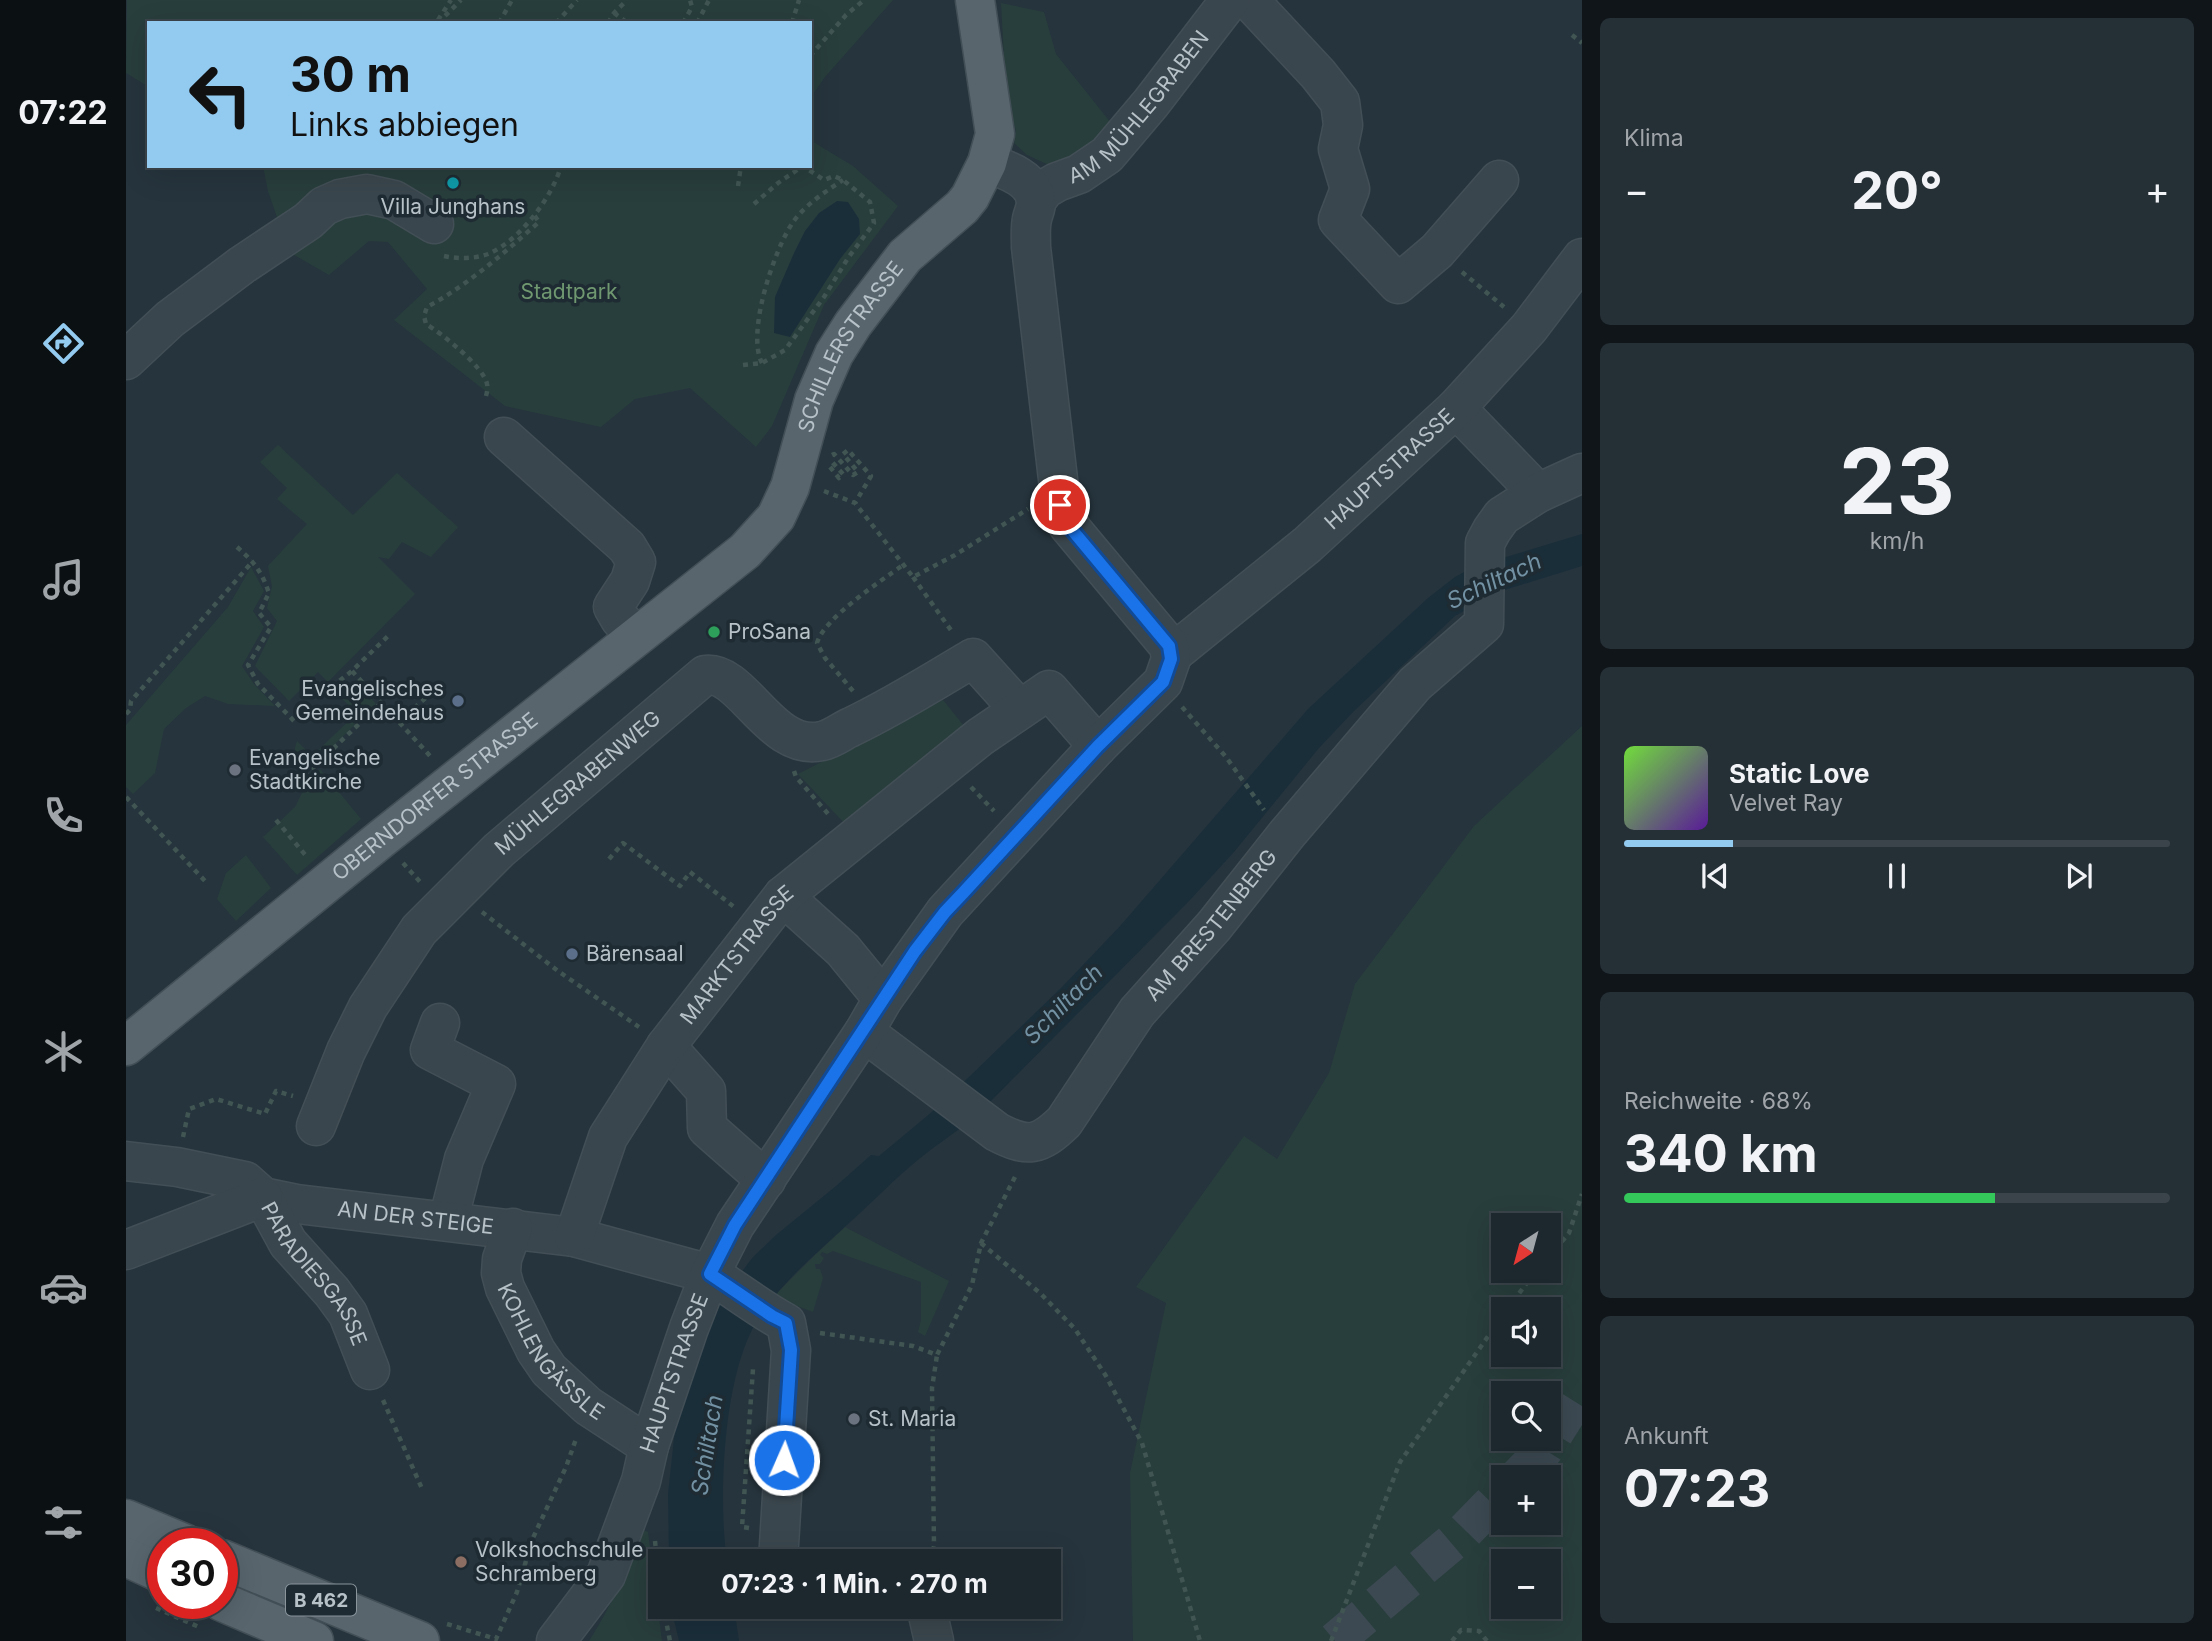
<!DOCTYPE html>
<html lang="de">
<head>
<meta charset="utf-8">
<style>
  :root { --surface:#1c272e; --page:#252f36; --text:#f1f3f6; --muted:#a0a5aa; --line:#3a444a; --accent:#93caf0 }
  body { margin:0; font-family:Inter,sans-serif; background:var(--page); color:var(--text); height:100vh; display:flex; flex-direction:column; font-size:26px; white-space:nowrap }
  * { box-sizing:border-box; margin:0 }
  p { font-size:23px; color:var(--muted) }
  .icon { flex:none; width:38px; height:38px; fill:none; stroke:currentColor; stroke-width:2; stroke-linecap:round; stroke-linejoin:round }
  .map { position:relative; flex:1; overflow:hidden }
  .sheet { display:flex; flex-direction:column; gap:18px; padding:18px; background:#0f1519; width:630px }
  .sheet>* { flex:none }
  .hud { position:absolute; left:21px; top:21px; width:665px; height:147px; border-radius:0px; box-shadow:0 7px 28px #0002,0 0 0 2px var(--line); background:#93caf0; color:#111; overflow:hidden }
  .needle { width:46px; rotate:216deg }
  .buttons { position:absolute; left:1365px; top:1213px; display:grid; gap:14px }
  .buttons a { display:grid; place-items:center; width:70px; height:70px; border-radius:0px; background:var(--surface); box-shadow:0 7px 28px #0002,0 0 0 2px var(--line); font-size:35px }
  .speed { position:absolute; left:21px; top:1528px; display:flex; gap:14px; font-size:35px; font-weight:700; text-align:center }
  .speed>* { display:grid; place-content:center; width:91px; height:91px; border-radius:50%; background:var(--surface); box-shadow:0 7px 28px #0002,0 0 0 2px var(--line); line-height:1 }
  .speed .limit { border:10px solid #d22; background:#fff; color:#111 }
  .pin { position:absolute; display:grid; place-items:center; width:60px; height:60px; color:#fff; margin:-30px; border:4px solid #fff; border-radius:50%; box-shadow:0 2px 7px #0007 }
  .me { position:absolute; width:77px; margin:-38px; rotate:2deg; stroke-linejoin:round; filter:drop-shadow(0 0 5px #0008) }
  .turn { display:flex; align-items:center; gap:24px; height:147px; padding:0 28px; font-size:32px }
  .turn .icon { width:91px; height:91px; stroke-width:2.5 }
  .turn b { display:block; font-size:49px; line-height:60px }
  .big { font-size:52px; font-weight:700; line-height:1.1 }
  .sheet .card { flex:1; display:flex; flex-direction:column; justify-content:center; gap:10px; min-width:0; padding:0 24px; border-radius:10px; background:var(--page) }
  .sheet .dial { align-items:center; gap:0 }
  .dial b { font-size:91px; line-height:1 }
  .song { display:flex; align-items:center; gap:21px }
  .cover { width:84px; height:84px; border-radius:10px; background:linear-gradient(135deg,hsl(100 70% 55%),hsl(270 70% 35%)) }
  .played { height:7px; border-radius:4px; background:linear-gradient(90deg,var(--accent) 20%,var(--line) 20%) }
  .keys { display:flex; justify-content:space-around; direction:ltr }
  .heat { display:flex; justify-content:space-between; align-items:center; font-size:38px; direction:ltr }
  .charge { height:10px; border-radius:5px; background:linear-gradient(90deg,#34c759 68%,var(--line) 0) }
  .trip { position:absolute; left:522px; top:1549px; width:413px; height:70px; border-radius:0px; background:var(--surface); box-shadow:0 7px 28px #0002,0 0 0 2px var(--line); font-weight:700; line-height:70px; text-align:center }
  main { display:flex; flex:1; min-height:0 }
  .tab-bar { display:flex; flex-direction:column; width:126px; justify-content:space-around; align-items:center; background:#0b1012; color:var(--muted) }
  .tab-bar .icon { width:49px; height:49px }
  .tab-bar .selected { color:var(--accent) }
  .tab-bar b { font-size:32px; color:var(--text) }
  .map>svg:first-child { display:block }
</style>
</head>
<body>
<main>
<nav class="tab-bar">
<b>07:22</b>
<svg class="icon selected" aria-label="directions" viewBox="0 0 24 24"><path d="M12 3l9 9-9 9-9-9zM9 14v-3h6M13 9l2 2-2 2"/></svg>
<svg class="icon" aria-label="music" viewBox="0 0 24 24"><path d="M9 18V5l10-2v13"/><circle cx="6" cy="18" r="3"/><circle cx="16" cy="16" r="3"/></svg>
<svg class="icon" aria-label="phone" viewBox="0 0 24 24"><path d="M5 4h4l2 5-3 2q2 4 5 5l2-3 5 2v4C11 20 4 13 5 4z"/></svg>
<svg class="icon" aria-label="climate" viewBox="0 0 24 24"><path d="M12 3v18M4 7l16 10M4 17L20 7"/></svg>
<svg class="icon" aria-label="car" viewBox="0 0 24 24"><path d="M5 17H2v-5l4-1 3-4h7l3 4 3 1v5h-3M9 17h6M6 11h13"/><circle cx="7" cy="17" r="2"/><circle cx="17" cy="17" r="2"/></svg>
<svg class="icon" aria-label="filters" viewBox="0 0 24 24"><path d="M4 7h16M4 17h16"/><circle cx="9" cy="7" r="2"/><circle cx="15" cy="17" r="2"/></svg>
</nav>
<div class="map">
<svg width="1456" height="1641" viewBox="0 0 1456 1641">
  <rect width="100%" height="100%" fill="#26343d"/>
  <g fill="#283e3c" fill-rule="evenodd">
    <polygon points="1,0 767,0 699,77 684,98 684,23 23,23 23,87 0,73"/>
    <polygon points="875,3 918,12 930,54 985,123 960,149 925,166 901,155 888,143 890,131 880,94"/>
    <polygon points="684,140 727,166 772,206 698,305 646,426 630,447 564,388 509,399 475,427 379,406 268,320 301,289 262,242 243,241 203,275 163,252 142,191 137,166 684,166"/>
    <polygon points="152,445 227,515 271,473 332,527 305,557 276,542 263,559 252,557 289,594 202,682 192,672 163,701 129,666 151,621 141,608 146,586 142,566 181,524 151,499 161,488 134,462"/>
    <polygon points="125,567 138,591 127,611 138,627 116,666 128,684 149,706 102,704 79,696 60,708 38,729 29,773 7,794 0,787 0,725 102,607"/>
    <path d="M232 683 250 704 177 775C169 764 166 754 171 741L186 756 230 714 216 698Z"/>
    <polygon points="817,700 842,731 722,827 672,774"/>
    <path d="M1456 726V1641H1007L1004 1473 1040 1303 1010 1287 1118 1136 1151 1159 1203 1073 1229 984 1348 826ZM1377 1225H1423V1270H1377ZM1377 1309H1423V1354H1377ZM1377 1393H1423V1438H1377ZM1377 1477H1423V1522H1377ZM1423 1561V1606H1377V1561Z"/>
    <polygon points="194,769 235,819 171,875 137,837 169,807 177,791"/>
    <polygon points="120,855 145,888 110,921 91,899 100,873"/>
    <polygon points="719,1227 823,1281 799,1336 792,1332 795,1320 795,1282 707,1251 701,1254 696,1252 694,1255 698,1258 694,1264 689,1264 690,1269 694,1269 697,1278 687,1312 647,1297 690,1254"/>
    <path d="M515 1529 522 1532 536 1641H463C486 1606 501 1568 515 1529Z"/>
  </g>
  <g fill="#1a2e3a">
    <polygon points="711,201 722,202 733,219 734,234 714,259 664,337 648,333 649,297 668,253 679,231 693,213"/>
    <path d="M1456 534V566L1372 592 1329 616 1228 711 1193 748 1108 852 1064 900 856 1110C836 1129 814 1142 793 1159 768 1179 746 1203 722 1224 690 1254 654 1283 631 1321 597 1375 592 1499 601 1561H543L542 1494 549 1429 567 1366 596 1297 627 1257 650 1235 710 1186 745 1155 753 1156 813 1106 936 987 995 925 1182 709 1302 598 1329 577 1347 567Z"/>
    <polygon points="545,1607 608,1607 613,1641 553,1641"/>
  </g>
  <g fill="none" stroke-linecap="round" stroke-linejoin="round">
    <g stroke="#3c4952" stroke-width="38" stroke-dasharray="38 19" stroke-linecap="butt">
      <polyline points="1392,1477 1418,1450 1456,1389"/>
      <polyline points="1209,1641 1336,1534 1377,1492"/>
    </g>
    <defs>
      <g id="minor">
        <polyline points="1123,0 1192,74 1214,102 1217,125 1212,149 1224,189 1212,220 1272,284 1311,251 1373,180"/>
        <path id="s1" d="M910 201 919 189 931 182 953 174 981 155 1025 103 1104 0"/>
        <polyline points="0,360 44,319 116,265 182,221 198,206 214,199 241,194 268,200 308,224"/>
        <polyline points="1330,408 1412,493"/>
        <polyline points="378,437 501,547 510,562 504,581 487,607 494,619 510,636"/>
        <path id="s2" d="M1045 655 1181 545 1330 408 1403 328 1456 258"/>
        <polyline points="657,896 717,950 757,999"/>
        <polyline points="314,1023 304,1050 370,1084 338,1159 322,1221"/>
        <path id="s3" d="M738 1032 871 1132C902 1148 913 1146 938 1122L1011 1012 1088 926 1161 834 1289 684 1358 624 1359 543 1366 530 1376 516 1412 493 1456 473"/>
        <polyline points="540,1046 580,1091 581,1128 640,1180"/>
        <path id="s4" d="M190 1126 220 1051 242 1007 293 930 373 850 579 675C617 670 645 753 696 741 706 739 716 731 725 727 767 707 807 682 847 658L893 709"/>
        <path id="s5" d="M0 1161 51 1167 119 1181 137 1197 171 1204 448 1237 584 1274C610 1290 634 1309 660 1323L665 1350 652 1561"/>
        <path id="s6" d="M137 1197 162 1243 206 1292 222 1314 244 1370"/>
        <path id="s7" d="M387 1228 376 1259 375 1273 379 1288 410 1351 423 1370 462 1406 523 1446"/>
        <path id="s8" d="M448 1237 482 1137 540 1046 657 896 854 737 923 690 972 746"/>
        <polyline points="0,1250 137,1197"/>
        <polyline points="800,1606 808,1641"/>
        <path id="s9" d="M430 1641 480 1575 515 1481 523 1446 563 1328 584 1274 609 1225 738 1032 757 999 819 912 972 746 1037 682 1045 659 1043 646 942 525 935 505 905 247C905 238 904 228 906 219 907 214 910 208 910 203 910 179 879 169 861 163"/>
      </g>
      <g id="major">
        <path id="s10" d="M0 1046 255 839 619 551 650 517 664 487 688 400 708 354 727 324 779 256 836 207 844 197 861 163 869 134 849 0"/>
        <polyline points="0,1519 60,1544"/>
        <polyline points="0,1557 37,1574"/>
        <polyline points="96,1559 294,1641"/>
        <polyline points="96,1602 188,1641"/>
      </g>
    </defs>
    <use href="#minor" stroke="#434f56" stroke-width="41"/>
    <use href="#major" stroke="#434f56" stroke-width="41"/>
    <g stroke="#415653" stroke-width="4.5" stroke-dasharray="5 5" stroke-linecap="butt">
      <polyline points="488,13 502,23"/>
      <polyline points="312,20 325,0"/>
      <polyline points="312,23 335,0"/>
      <polyline points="373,23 386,0"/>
      <polyline points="430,23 451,0"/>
      <polyline points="482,23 488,13 501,0"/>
      <polyline points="557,23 566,7 564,0"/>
      <polyline points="571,23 583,0"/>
      <polyline points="666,23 673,0"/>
      <polyline points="1446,35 1456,43"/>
      <polyline points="684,56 720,15 738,0"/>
      <polyline points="612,186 615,166"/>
      <polyline points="628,204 652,183 677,166"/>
      <path d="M318 256C332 259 348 259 362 254 393 241 426 198 435 166"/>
      <polyline points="1336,272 1378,307"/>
      <path d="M636 363C620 333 648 250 667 222 680 204 699 192 717 180"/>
      <polyline points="617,365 636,363 659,350 698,297 722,258 748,223 744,202 717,180 708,176 698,180 677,166"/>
      <path d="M360 396C361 392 362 388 361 384 358 367 315 333 300 324L298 316 301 307C343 284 378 253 413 222L408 215"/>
      <polyline points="706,455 708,454 727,475 732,472 717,454 722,450 745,476 729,503"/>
      <polyline points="704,467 713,478 717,474 706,462"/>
      <polyline points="698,491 729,503 787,577 829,555 902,509"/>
      <path d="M111 547C128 562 135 570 143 593L133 613 145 627 122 665 132 684 169 722"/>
      <polyline points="787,577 827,633"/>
      <polyline points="226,671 306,758"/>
      <path d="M727 691 699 658 691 643C698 618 755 581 777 565"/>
      <polyline points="198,693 226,671 264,634"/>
      <polyline points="1056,707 1100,757 1138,810"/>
      <polyline points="0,714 4,710 5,701 127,561"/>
      <polyline points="273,721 302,696"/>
      <polyline points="668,771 670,777 704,816"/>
      <polyline points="171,783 255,703"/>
      <polyline points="845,787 868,811"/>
      <polyline points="0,797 79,881"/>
      <polyline points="150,820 181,857"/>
      <polyline points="483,859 497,843 554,886 564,872 608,907"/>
      <polyline points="277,863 295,883"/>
      <polyline points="356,912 432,971 513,1027"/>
      <polyline points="57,1137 63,1109 90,1099 139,1114 150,1091 167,1096"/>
      <polyline points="855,1243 915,1294 949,1329 980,1376 1016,1443 1074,1641"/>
      <polyline points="1423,1257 1443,1233 1456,1194"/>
      <polyline points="1381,1309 1411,1270"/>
      <polyline points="694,1333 787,1346 811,1355 846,1285 855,1243 890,1175"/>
      <polyline points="257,1400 297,1491"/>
      <polyline points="623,1528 616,1527 627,1369 631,1370"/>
      <polyline points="529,1541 534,1590"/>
      <polyline points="805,1561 808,1546 806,1388 811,1355"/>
      <polyline points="537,1606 544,1641"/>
      <polyline points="30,1608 73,1627"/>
      <polyline points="321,1624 370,1639 391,1592 406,1540 440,1467 450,1439"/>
      <polyline points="1205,1641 1274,1462 1377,1315"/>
      <polyline points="1326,1641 1335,1630 1353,1631 1361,1641"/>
    </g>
    <use href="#minor" stroke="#3a464d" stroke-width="38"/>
    <use href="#major" stroke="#58656d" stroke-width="38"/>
  </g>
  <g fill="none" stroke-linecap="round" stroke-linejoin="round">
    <defs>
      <polyline id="route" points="658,1460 665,1350 660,1323 646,1316 584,1274 609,1225 789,951 819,912 837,893 972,746 1037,682 1045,659 1043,646 942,525 934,505"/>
    </defs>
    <use href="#route" stroke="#114b97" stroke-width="18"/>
    <use href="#route" stroke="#1a73e8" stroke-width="12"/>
  </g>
  <circle fill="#0f9aa8" stroke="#1f2b32" stroke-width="2.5" cx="327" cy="183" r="7"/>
  <circle fill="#2e9e5b" stroke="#1f2b32" stroke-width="2.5" cx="588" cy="632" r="7"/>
  <g fill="#5c6f8a" stroke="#1f2b32" stroke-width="2.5">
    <circle cx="332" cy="701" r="7"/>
    <circle cx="446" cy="954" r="7"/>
  </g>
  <g fill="#6b7280" stroke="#1f2b32" stroke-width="2.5">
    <circle cx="109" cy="770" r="7"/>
    <circle cx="728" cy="1419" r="7"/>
  </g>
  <circle fill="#8d6e63" stroke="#1f2b32" stroke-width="2.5" cx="335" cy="1562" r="7"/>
  <g text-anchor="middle" stroke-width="7" stroke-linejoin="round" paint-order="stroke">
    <rect fill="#1f2b32" stroke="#89949b" stroke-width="2" x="160" y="1584.5" width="70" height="31" rx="5"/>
    <g font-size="19" font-weight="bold" fill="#b6c1c8">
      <text x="195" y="1607">B 462</text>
    </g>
    <g font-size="21" fill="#b6c1c8" stroke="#1f2b32">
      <text dy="7" stroke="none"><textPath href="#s1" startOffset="142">AM MÜHLEGRABEN</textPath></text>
      <text dy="7" stroke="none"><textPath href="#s10" startOffset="1026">SCHILLERSTRASSE</textPath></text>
      <text dy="7" stroke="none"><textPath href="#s2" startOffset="287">HAUPTSTRASSE</textPath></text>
      <text dy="7" stroke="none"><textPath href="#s4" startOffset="439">MÜHLEGRABENWEG</textPath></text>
      <text dy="7" stroke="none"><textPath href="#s10" startOffset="397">OBERNDORFER STRASSE</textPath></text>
      <text dy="7" stroke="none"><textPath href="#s3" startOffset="488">AM BRESTENBERG</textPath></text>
      <text dy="7" stroke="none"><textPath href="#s8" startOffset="329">MARKTSTRASSE</textPath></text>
      <text dy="7" stroke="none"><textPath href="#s5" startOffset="299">AN DER STEIGE</textPath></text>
      <text dy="7" stroke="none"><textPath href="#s6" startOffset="93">PARADIESGASSE</textPath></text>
      <text dy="7" stroke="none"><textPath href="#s7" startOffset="142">KOHLENGÄSSLE</textPath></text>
      <text dy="7" stroke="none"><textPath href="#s9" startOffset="296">HAUPTSTRASSE</textPath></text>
    </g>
    <g font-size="21" fill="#b6c1c8" stroke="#1f2b32" text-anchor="start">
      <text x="327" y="214" text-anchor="middle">Villa Junghans</text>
      <text x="602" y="639">ProSana</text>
      <text x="318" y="696" text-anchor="end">Evangelisches<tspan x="318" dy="24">Gemeindehaus</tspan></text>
      <text x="123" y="765">Evangelische<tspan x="123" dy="24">Stadtkirche</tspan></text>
      <text x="460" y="961">Bärensaal</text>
      <text x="742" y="1426">St. Maria</text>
      <text x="349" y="1557">Volkshochschule<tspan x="349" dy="24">Schramberg</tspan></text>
    </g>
    <g font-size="21" fill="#6f9770" stroke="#1f2b32">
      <text x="443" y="299">Stadtpark</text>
    </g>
    <g font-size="23" font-style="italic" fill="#7292a4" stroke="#1f2b32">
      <text transform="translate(1368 581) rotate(-25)" y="8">Schiltach</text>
      <text transform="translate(937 1004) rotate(-45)" y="8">Schiltach</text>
      <text transform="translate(581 1445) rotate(-81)" y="8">Schiltach</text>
    </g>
  </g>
</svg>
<div class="buttons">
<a><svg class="needle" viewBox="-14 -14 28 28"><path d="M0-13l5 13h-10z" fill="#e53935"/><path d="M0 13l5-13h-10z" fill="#a0a5aa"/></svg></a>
<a><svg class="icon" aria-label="sound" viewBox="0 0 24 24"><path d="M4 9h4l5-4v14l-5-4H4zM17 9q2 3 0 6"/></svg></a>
<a><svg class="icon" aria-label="search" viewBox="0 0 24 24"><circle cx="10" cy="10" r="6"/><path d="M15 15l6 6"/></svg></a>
<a>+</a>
<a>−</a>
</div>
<div class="speed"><div class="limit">30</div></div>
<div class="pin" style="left:934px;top:505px;background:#d93025"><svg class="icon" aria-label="arrive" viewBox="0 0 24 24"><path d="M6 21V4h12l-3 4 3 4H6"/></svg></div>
<svg class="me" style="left:658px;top:1460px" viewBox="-20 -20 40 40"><circle r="17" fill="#1a73e8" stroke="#fff" stroke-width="3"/><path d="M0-11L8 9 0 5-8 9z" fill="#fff"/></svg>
<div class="trip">07:23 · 1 Min. · 270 m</div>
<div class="hud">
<div class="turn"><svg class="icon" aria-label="left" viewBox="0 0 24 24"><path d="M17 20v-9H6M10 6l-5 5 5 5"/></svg><div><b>30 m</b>Links abbiegen</div></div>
</div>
</div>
<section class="sheet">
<div class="card"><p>Klima</p>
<div class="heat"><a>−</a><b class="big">20°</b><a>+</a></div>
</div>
<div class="card dial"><b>23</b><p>km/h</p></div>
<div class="card">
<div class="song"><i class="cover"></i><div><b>Static Love</b><p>Velvet Ray</p></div></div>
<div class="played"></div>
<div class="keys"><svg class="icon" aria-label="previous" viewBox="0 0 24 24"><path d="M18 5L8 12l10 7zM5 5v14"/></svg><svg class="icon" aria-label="pause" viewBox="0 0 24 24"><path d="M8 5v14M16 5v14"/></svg><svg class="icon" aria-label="next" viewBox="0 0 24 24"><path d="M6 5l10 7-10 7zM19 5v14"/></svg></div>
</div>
<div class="card"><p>Reichweite · 68%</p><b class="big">340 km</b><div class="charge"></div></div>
<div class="card"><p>Ankunft</p><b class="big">07:23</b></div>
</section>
</main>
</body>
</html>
